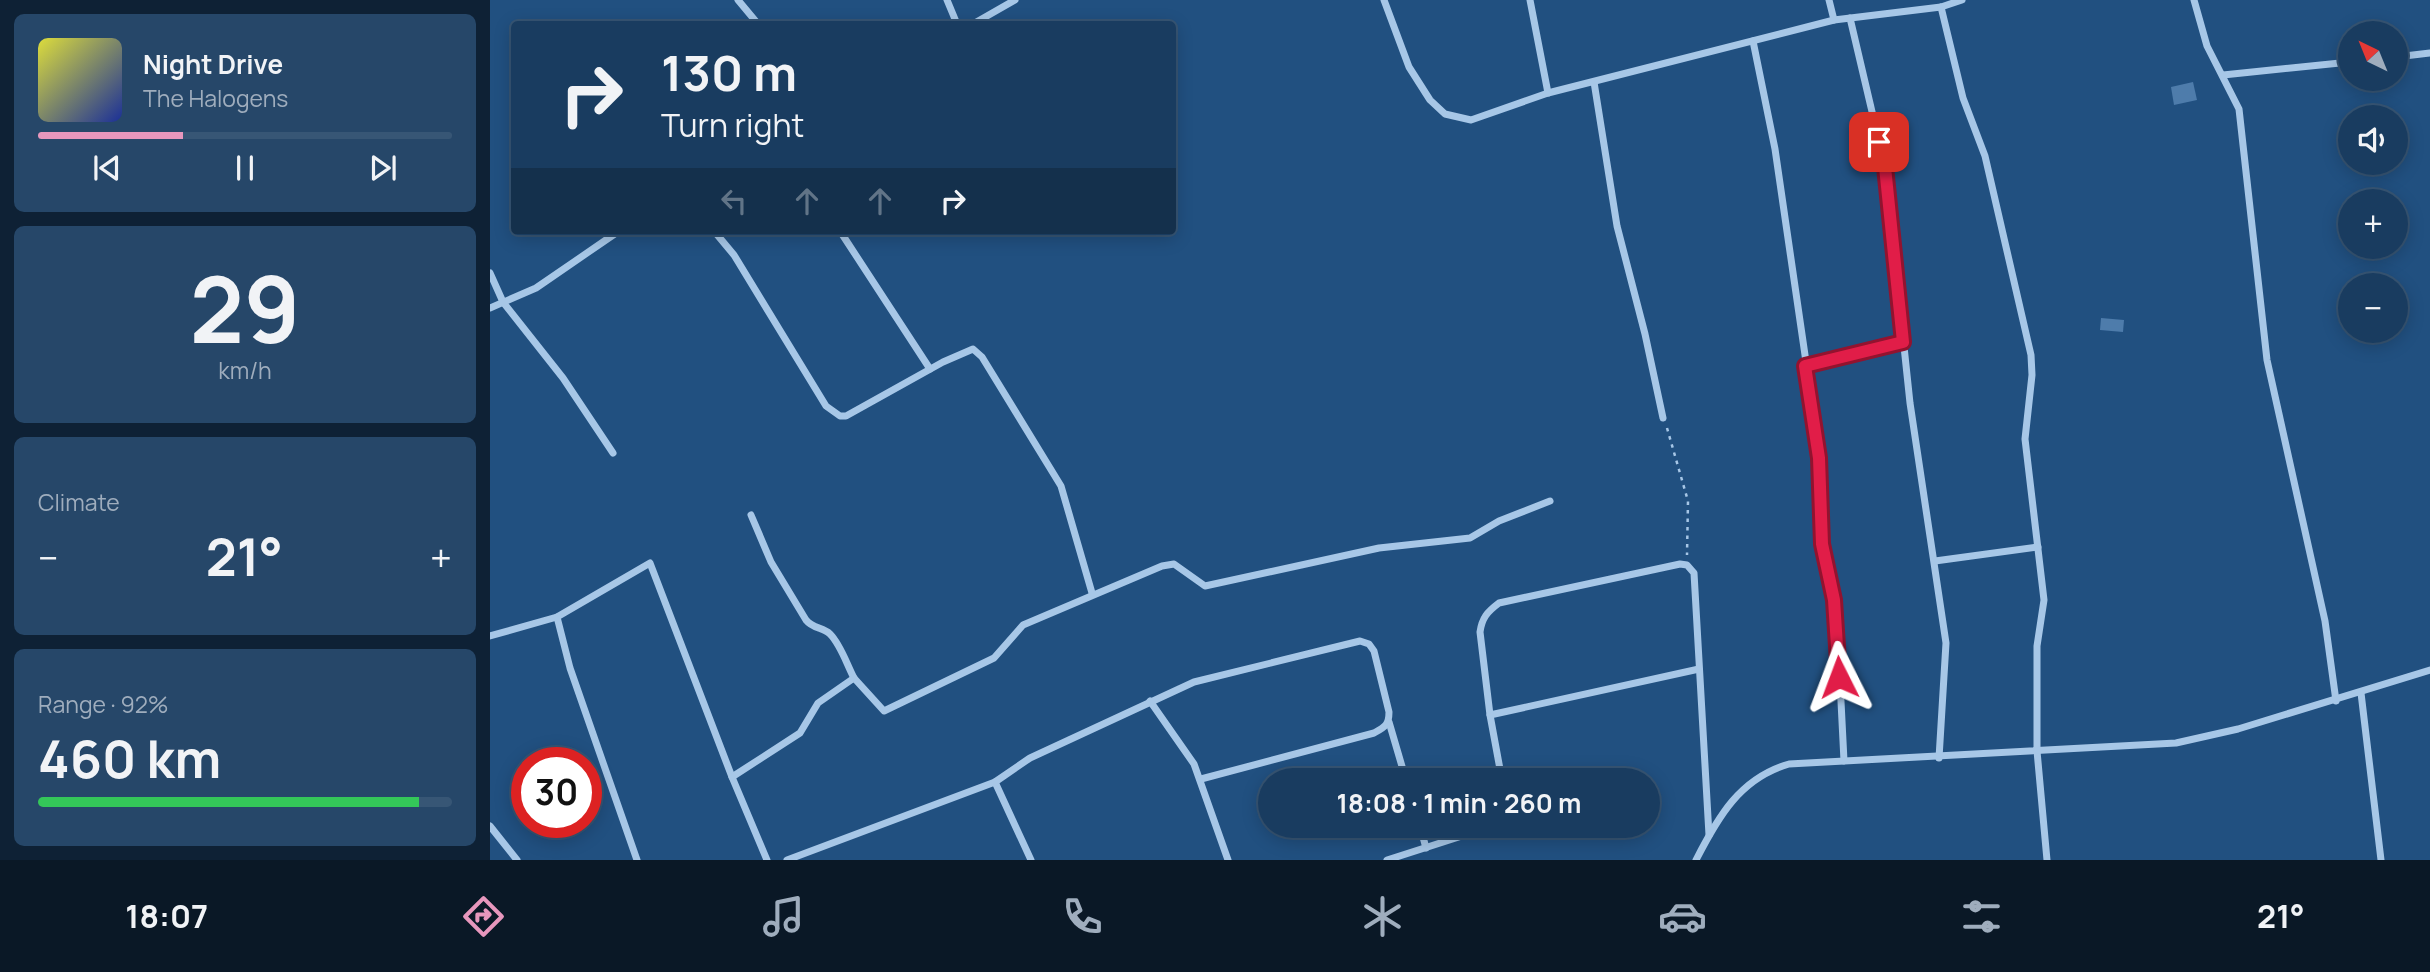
<!DOCTYPE html>
<html lang="en">
<head>
<meta charset="utf-8">
<style>
  :root { --surface:#193c60; --page:#264769; --text:#f1f3f6; --muted:#9fadbd; --line:#375675; --accent:#e797bd }
  body { margin:0; font-family:Manrope,sans-serif; background:var(--page); color:var(--text); height:100vh; display:flex; flex-direction:column; font-size:26px; white-space:nowrap }
  * { box-sizing:border-box; margin:0 }
  p { font-size:23px; color:var(--muted) }
  .icon { flex:none; width:38px; height:38px; fill:none; stroke:currentColor; stroke-width:2; stroke-linecap:round; stroke-linejoin:round }
  .map { position:relative; flex:1; overflow:hidden }
  .sheet { display:flex; flex-direction:column; gap:14px; padding:14px; background:#0e2135; width:490px }
  .sheet>* { flex:none }
  .banner { position:absolute; left:21px; top:21px; width:665px; height:214px; border-radius:7px; box-shadow:0 4px 18px #0003,0 0 0 2px var(--line); background:#193c60; color:var(--text); overflow:hidden }
  .needle { width:46px; rotate:317deg }
  .fabs { position:absolute; left:1848px; top:21px; display:grid; gap:14px }
  .fabs a { display:grid; place-items:center; width:70px; height:70px; border-radius:50%; background:var(--surface); box-shadow:0 4px 18px #0003,0 0 0 2px var(--line); font-size:35px }
  .speed { position:absolute; left:21px; top:747px; display:flex; gap:14px; font-size:35px; font-weight:700; text-align:center }
  .speed>* { display:grid; place-content:center; width:91px; height:91px; border-radius:50%; background:var(--surface); box-shadow:0 4px 18px #0003,0 0 0 2px var(--line); line-height:1 }
  .speed .limit { border:10px solid #d22; background:#fff; color:#111 }
  .pin { position:absolute; display:grid; place-items:center; width:60px; height:60px; color:#fff; margin:-30px; border-radius:14px; box-shadow:0 4px 10px #0006 }
  .me { position:absolute; width:77px; margin:-38px; rotate:357deg; stroke-linejoin:round; filter:drop-shadow(0 0 5px #0008) }
  .turn { display:flex; align-items:center; gap:24px; height:147px; padding:0 35px; font-size:32px }
  .turn .icon { width:91px; height:91px; stroke-width:2.5 }
  .turn b { display:block; font-size:49px; line-height:60px }
  .lanes { display:flex; align-items:center; height:66px; padding:0 35px; background:#0003; justify-content:center; gap:35px; direction:ltr }
  .lanes .off { opacity:.35 }
  .big { font-size:52px; font-weight:700; line-height:1.1 }
  .sheet .card { flex:1; display:flex; flex-direction:column; justify-content:center; gap:10px; min-width:0; padding:0 24px; border-radius:10px; background:var(--page) }
  .sheet .dial { align-items:center; gap:0 }
  .dial b { font-size:91px; line-height:1 }
  .song { display:flex; align-items:center; gap:21px }
  .cover { width:84px; height:84px; border-radius:10px; background:linear-gradient(135deg,hsl(60 70% 55%),hsl(230 70% 35%)) }
  .played { height:7px; border-radius:4px; background:linear-gradient(90deg,var(--accent) 35%,var(--line) 35%) }
  .keys { display:flex; justify-content:space-around; direction:ltr }
  .heat { display:flex; justify-content:space-between; align-items:center; font-size:38px; direction:ltr }
  .charge { height:10px; border-radius:5px; background:linear-gradient(90deg,#34c759 92%,var(--line) 0) }
  .trip { position:absolute; left:768px; top:768px; width:402px; height:70px; border-radius:35px; background:var(--surface); box-shadow:0 4px 18px #0003,0 0 0 2px var(--line); font-weight:700; line-height:70px; text-align:center }
  .dock { display:flex; height:112px; justify-content:space-around; align-items:center; background:#0a1826; color:var(--muted) }
  .dock .icon { width:49px; height:49px }
  .dock .on { color:var(--accent) }
  .dock b { font-size:32px; color:var(--text) }
  main { display:flex; flex:1; min-height:0 }
  .map>svg:first-child { display:block }
</style>
</head>
<body>
<main>
<section class="sheet">
<div class="card">
<div class="song"><i class="cover"></i><div><b>Night Drive</b><p>The Halogens</p></div></div>
<div class="played"></div>
<div class="keys"><svg class="icon" aria-label="previous" viewBox="0 0 24 24"><path d="M18 5L8 12l10 7zM5 5v14"/></svg><svg class="icon" aria-label="pause" viewBox="0 0 24 24"><path d="M8 5v14M16 5v14"/></svg><svg class="icon" aria-label="next" viewBox="0 0 24 24"><path d="M6 5l10 7-10 7zM19 5v14"/></svg></div>
</div>
<div class="card dial"><b>29</b><p>km/h</p></div>
<div class="card"><p>Climate</p>
<div class="heat"><a>−</a><b class="big">21°</b><a>+</a></div>
</div>
<div class="card"><p>Range · 92%</p><b class="big">460 km</b><div class="charge"></div></div>
</section>
<div class="map">
<svg width="1940" height="860" viewBox="0 0 1940 860">
  <rect width="100%" height="100%" fill="#215080"/>
  <g fill="#4e7cab">
    <polygon points="1703,82 1707,100 1684,105 1681,87"/>
    <polygon points="1611,318 1634,320 1633,332 1610,330"/>
  </g>
  <g fill="none" stroke-linecap="round" stroke-linejoin="round">
    <polyline stroke="#a7c7e7" stroke-width="2.5" stroke-dasharray="3.5 5" stroke-linecap="butt" points="1177,428 1198,501 1197,555"/>
    <g stroke="#a7c7e7" stroke-width="7">
      <polyline points="248,0 268,24"/>
      <polyline points="457,0 467,24"/>
      <polyline points="894,0 919,67 940,100 955,114 981,120 1058,93 1344,20 1451,7 1472,0"/>
      <polyline points="1040,0 1058,93"/>
      <polyline points="1339,0 1344,20"/>
      <polyline points="1704,0 1717,46 1749,109 1777,360 1835,621 1846,701"/>
      <polyline points="1451,7 1473,98 1495,156 1541,355 1542,375 1535,439 1554,600 1547,646 1547,751 1557,860"/>
      <polyline points="1360,18 1395,167 1420,403 1456,643 1449,758"/>
      <polyline points="483,24 525,0"/>
      <polyline points="1263,41 1285,149 1330,458 1332,544 1347,622 1354,761"/>
      <polyline points="1906,57 1940,53"/>
      <polyline points="1733,75 1860,62"/>
      <polyline points="1104,82 1127,226 1155,334 1173,418"/>
      <polyline points="224,231 244,255 336,406 350,416 356,416 453,362 483,349 492,357 571,486 602,593"/>
      <polyline points="350,231 440,369"/>
      <polyline points="0,273 13,302 73,378 123,453"/>
      <polyline points="0,308 46,288 129,231"/>
      <polyline points="1315,366 1413,342"/>
      <path d="M261 515 281 562 316 620C323 629 333 627 340 634 351 645 357 665 364 678"/>
      <polyline points="1445,561 1548,547"/>
      <polyline points="67,617 160,563 242,777"/>
      <polyline points="0,636 67,617 80,668 147,860"/>
      <polyline points="1871,693 1891,860"/>
      <polyline points="660,701 704,764 738,860"/>
      <polyline points="1000,715 1209,669"/>
      <polyline points="899,722 916,780"/>
      <path d="M1012 780 1000 715 990 632C992 618 997 612 1009 603L1190 564 1197 565 1204 573 1219 835"/>
      <polyline points="505,782 541,860"/>
      <polyline points="0,826 27,860"/>
      <polyline points="930,826 936,848"/>
      <polyline points="277,860 242,777 310,733 328,703 364,678 394,711 504,658 533,625 672,566 684,564 715,586 889,548 980,538 1009,521 1060,501"/>
      <path d="M297 860 505 782 540 758 704 682 870 641 879 644 884 651 899 712C899 725 895 727 884 733L711 779"/>
      <polyline points="897,860 1003,826"/>
      <path d="M1206 860C1228 817 1250 778 1299 764L1686 743 1748 729 1940 670"/>
    </g>
  </g>
  <g fill="none" stroke-linecap="round" stroke-linejoin="round">
    <defs>
      <polyline id="route" points="1349,677 1344,600 1332,544 1329,458 1315,366 1413,342 1395,167 1389,142"/>
    </defs>
    <use href="#route" stroke="#92132f" stroke-width="18"/>
    <use href="#route" stroke="#e11d48" stroke-width="12"/>
  </g>
</svg>
<div class="fabs">
<a><svg class="needle" viewBox="-14 -14 28 28"><path d="M0-13l5 13h-10z" fill="#e53935"/><path d="M0 13l5-13h-10z" fill="#9fadbd"/></svg></a>
<a><svg class="icon" aria-label="sound" viewBox="0 0 24 24"><path d="M4 9h4l5-4v14l-5-4H4zM17 9q2 3 0 6"/></svg></a>
<a>+</a>
<a>−</a>
</div>
<div class="speed"><div class="limit">30</div></div>
<div class="pin" style="left:1389px;top:142px;background:#d93025"><svg class="icon" aria-label="arrive" viewBox="0 0 24 24"><path d="M6 21V4h12l-3 4 3 4H6"/></svg></div>
<svg class="me" style="left:1349px;top:677px" viewBox="-20 -20 40 40"><path d="M0-17L14 15 0 8-14 15z" fill="#e11d48" stroke="#fff" stroke-width="4"/></svg>
<div class="trip">18:08 · 1 min · 260 m</div>
<div class="banner">
<div class="turn"><svg class="icon" aria-label="right" viewBox="0 0 24 24"><path d="M7 20v-9h11M14 6l5 5-5 5"/></svg><div><b>130 m</b>Turn right</div></div>
<div class="lanes"><svg class="icon off" aria-label="left" viewBox="0 0 24 24"><path d="M17 20v-9H6M10 6l-5 5 5 5"/></svg><svg class="icon off" aria-label="ahead" viewBox="0 0 24 24"><path d="M12 20V5M6 11l6-6 6 6"/></svg><svg class="icon off" aria-label="ahead" viewBox="0 0 24 24"><path d="M12 20V5M6 11l6-6 6 6"/></svg><svg class="icon" aria-label="right" viewBox="0 0 24 24"><path d="M7 20v-9h11M14 6l5 5-5 5"/></svg></div>
</div>
</div>
</main>
<nav class="dock">
<b>18:07</b>
<svg class="icon on" aria-label="directions" viewBox="0 0 24 24"><path d="M12 3l9 9-9 9-9-9zM9 14v-3h6M13 9l2 2-2 2"/></svg>
<svg class="icon" aria-label="music" viewBox="0 0 24 24"><path d="M9 18V5l10-2v13"/><circle cx="6" cy="18" r="3"/><circle cx="16" cy="16" r="3"/></svg>
<svg class="icon" aria-label="phone" viewBox="0 0 24 24"><path d="M5 4h4l2 5-3 2q2 4 5 5l2-3 5 2v4C11 20 4 13 5 4z"/></svg>
<svg class="icon" aria-label="climate" viewBox="0 0 24 24"><path d="M12 3v18M4 7l16 10M4 17L20 7"/></svg>
<svg class="icon" aria-label="car" viewBox="0 0 24 24"><path d="M5 17H2v-5l4-1 3-4h7l3 4 3 1v5h-3M9 17h6M6 11h13"/><circle cx="7" cy="17" r="2"/><circle cx="17" cy="17" r="2"/></svg>
<svg class="icon" aria-label="filters" viewBox="0 0 24 24"><path d="M4 7h16M4 17h16"/><circle cx="9" cy="7" r="2"/><circle cx="15" cy="17" r="2"/></svg>
<b>21°</b>
</nav>
</body>
</html>
